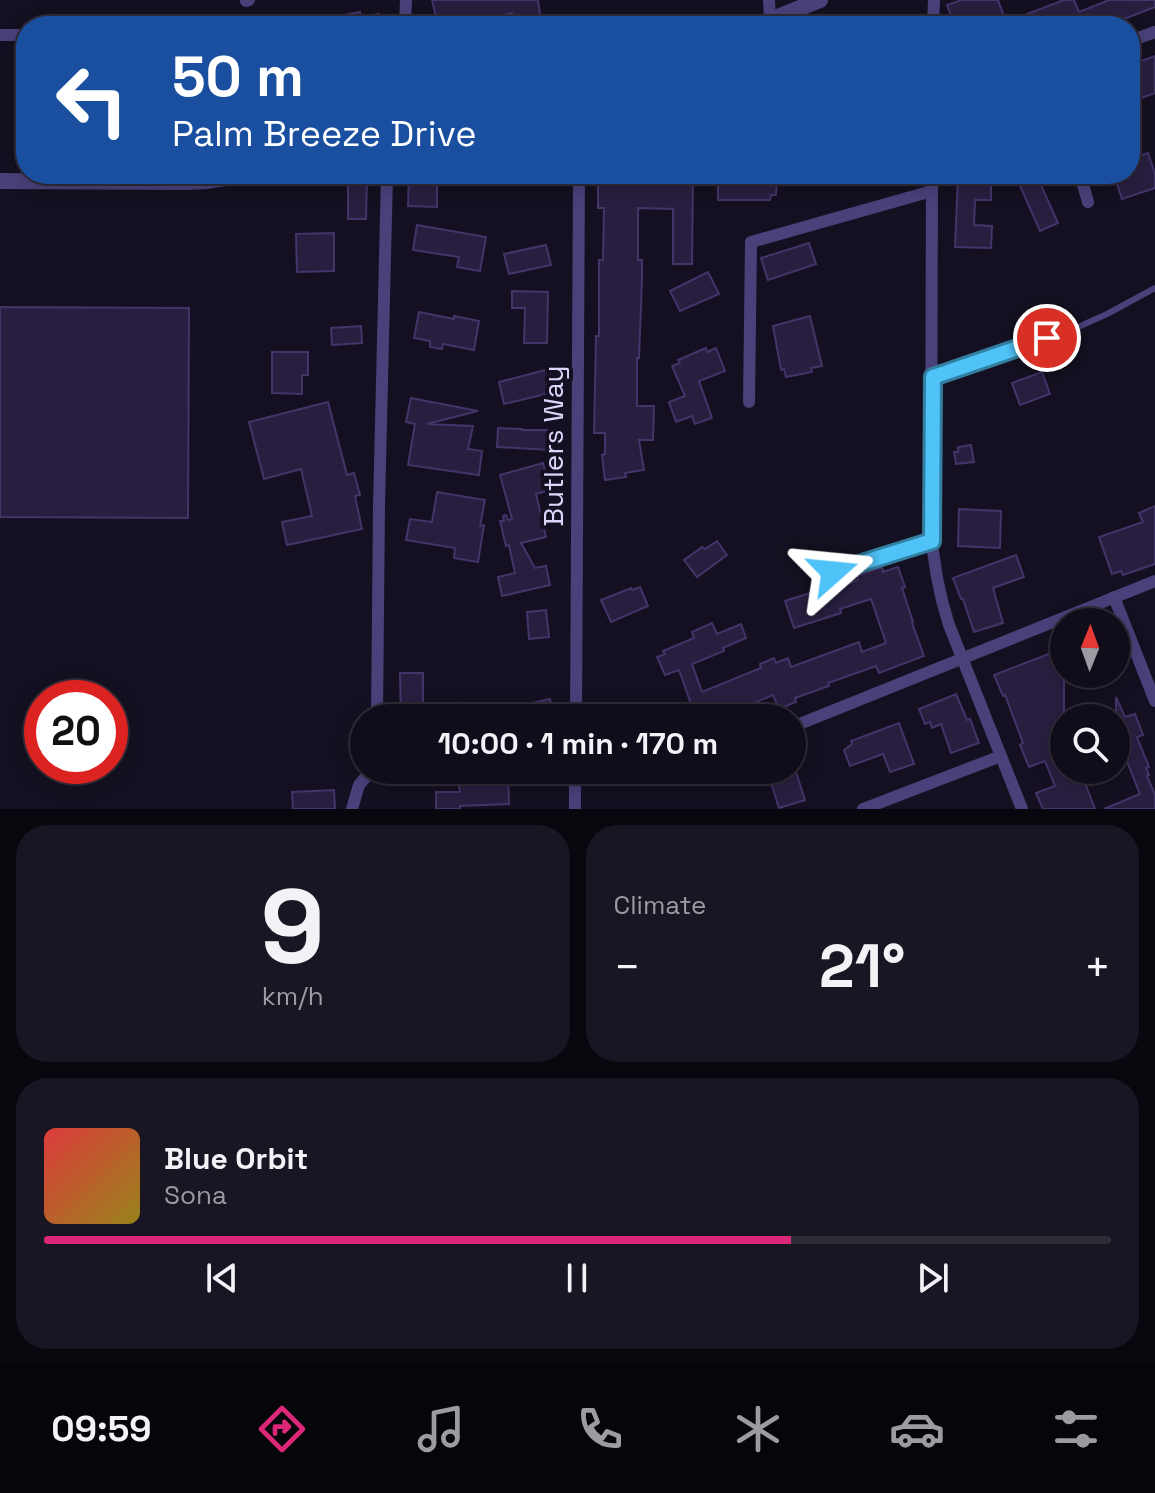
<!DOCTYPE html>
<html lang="en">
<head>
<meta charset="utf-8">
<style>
  :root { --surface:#100c19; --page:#191522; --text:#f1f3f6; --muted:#9c9ba2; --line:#302c38; --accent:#db2777 }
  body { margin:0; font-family:"Space Grotesk",sans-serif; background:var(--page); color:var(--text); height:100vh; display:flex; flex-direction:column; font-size:30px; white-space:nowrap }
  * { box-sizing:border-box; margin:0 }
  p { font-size:26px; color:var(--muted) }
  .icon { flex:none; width:44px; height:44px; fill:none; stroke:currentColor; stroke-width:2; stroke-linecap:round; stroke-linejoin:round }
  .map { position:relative; height:809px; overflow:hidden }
  .side { display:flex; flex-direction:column; gap:16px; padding:16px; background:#09070e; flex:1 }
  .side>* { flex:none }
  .hud { position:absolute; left:16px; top:16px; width:1124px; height:168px; border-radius:32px; box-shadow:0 4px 20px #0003,0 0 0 2px var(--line); background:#1a4fa0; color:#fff; overflow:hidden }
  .needle { width:52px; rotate:1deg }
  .controls { position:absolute; left:1050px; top:608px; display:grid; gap:16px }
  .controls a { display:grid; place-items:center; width:80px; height:80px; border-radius:50%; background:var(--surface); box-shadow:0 4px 20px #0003,0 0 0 2px var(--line); font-size:40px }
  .speed { position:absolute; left:24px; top:680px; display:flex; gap:16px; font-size:40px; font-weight:700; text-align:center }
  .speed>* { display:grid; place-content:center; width:104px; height:104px; border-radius:50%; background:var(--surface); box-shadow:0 4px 20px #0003,0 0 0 2px var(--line); line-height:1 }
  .speed .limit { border:12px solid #d22; background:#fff; color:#111 }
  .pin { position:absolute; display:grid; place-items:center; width:68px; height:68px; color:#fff; margin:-34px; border:4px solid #fff; border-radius:50%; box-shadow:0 2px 8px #0007 }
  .me { position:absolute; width:88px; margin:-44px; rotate:72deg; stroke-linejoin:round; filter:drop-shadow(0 0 6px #0008) }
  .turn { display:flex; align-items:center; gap:28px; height:168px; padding:0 24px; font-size:36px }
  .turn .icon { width:104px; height:104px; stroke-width:2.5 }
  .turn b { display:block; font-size:56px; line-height:68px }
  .big { font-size:60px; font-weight:700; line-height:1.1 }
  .side .card { flex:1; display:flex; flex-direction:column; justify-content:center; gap:12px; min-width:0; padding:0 28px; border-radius:32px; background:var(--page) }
  .side .dial { align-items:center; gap:0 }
  .dial b { font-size:104px; line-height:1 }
  .song { display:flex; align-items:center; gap:24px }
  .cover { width:96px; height:96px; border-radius:12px; background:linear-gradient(135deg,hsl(0 70% 55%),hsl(50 70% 35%)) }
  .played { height:8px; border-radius:4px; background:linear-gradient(90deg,var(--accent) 70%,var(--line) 70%) }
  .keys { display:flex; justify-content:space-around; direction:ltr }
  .heat { display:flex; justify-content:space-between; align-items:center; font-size:44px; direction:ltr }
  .side .tiles { flex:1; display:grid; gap:16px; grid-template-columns:1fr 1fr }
  .card:last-child { grid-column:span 2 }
  .trip { position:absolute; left:350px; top:704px; width:456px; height:80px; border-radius:40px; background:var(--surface); box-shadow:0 4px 20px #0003,0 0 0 2px var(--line); font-weight:700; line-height:80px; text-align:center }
  .tabs { display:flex; height:128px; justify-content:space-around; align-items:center; background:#06050a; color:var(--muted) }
  .tabs .icon { width:56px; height:56px }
  .tabs .selected { color:var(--accent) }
  .tabs b { font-size:36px; color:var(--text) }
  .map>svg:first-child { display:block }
</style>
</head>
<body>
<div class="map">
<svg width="1155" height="809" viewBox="0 0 1155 809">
  <rect width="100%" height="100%" fill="#151021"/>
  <g fill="#281f40" stroke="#433469" stroke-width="2">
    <polygon points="432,0 538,0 541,21 514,25 512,13 464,24 464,26 444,26 442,16 436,17"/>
    <polygon points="962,0 998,0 1006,22 1064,0 1074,0 1079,12 1109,0 1155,0 1155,7 1106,26 955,26 947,5"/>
    <polygon points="360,12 361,17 379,14 381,26 318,26 318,20"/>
    <polygon points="1155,56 1155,93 1130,102 1130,65"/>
    <polygon points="1148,153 1155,174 1155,188 1122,199 1115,178 1130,174 1130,159"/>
    <polygon points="409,174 437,174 437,207 408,206"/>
    <polygon points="718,174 777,174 776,195 771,195 770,200 718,200"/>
    <polygon points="1029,174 1036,174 1058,223 1040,231 1017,179"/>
    <polygon points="958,176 991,176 991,200 975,200 974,225 992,226 991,248 955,247"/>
    <polygon points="673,177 693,177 692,264 673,264 673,209 638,208 638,260 642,260 642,279 639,358 637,358 637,406 654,406 653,440 639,440 644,470 625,473 626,477 605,480 602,455 605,454 605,433 594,433 596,336 599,336 599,260 603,260 604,208 598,208 598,183 626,181 626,184 673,185"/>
    <polygon points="348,178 367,178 366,219 348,219"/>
    <polygon points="417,225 486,237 480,271 457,267 459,257 413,250"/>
    <polygon points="334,233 334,271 297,272 296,234"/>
    <polygon points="809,243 816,264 768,280 761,258"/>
    <polygon points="546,245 551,265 509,274 504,254"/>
    <polygon points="708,272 719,294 680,311 670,291"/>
    <polygon points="512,291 548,292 547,343 524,343 525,308 512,308"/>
    <polygon points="0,307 189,308 188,518 0,517"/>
    <polygon points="419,312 454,319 454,316 479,321 474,350 443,344 442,349 430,347 430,341 414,338"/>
    <polygon points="810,316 822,366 811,368 812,372 786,377 784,369 781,370 773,326"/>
    <polygon points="361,326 362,343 332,345 331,328"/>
    <polygon points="706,348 707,352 716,348 725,371 699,381 712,418 695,424 692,416 676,422 669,402 685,396 672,366 680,363 678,360"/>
    <polygon points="272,352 308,352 308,375 302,375 302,394 272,393"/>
    <polygon points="549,369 555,392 504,404 499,382"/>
    <polygon points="1042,372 1050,394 1020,405 1012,383"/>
    <polygon points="411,398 478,411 427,424 473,426 468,449 482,451 479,475 408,465 415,424 406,422"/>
    <polygon points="328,402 347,475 354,473 360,495 355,496 362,529 287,545 282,522 312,516 301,469 264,479 249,422"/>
    <polygon points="498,428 522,429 522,430 550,430 550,450 497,447"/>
    <polygon points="971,445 974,462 956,464 954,452 958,452 958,447"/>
    <polygon points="543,463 550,490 536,494 546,537 521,543 535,568 546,566 550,585 502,596 498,577 515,573 509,545 506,546 500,521 504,521 503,516 506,515 508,520 512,519 500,475"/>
    <polygon points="437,492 485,500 480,526 484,525 478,562 454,558 455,548 406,540 410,519 432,522"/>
    <polygon points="1155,506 1155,564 1123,575 1121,571 1112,574 1099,537 1143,522 1139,513"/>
    <polygon points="959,509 1001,511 1000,548 958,546"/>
    <polygon points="717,541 727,555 697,577 684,560 702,547 705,549"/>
    <polygon points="1016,555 1024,577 993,588 1003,623 974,632 963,599 961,599 953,578"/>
    <polygon points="882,567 883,572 898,567 905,587 902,588 913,622 912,623 924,656 879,673 876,666 828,683 829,686 795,698 796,702 779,709 773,695 718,718 696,718 679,670 665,675 657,657 665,654 663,651 694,638 692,632 712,623 717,634 741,624 746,638 723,648 724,651 692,664 702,692 761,668 760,664 774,658 776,663 788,658 791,667 859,642 862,652 886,643 871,599 840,609 841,613 794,628 785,601 828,587 829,590 858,580 857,576"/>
    <polygon points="640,587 648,606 611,622 601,600 631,588 632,590"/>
    <polygon points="546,610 549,637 529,639 527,612"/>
    <polygon points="1064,648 1064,770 1080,770 1095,809 1043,809 1036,793 1055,786 1045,761 1029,767 1020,745 1023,743 1005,695 1003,696 994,675"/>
    <polygon points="400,673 423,673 423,711 456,703 460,718 401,718"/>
    <polygon points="956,694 967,720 970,719 979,743 951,753 941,724 932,728 930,722 925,724 919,709"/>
    <polygon points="1116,697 1125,717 1135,714 1143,735 1137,737 1149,767 1146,768 1149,775 1147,776 1155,795 1155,809 1104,809 1140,794 1120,744 1116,745"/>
    <polygon points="550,699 555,718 488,718 488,713"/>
    <polygon points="899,723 914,764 890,772 883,754 850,766 844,750 852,744 851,741"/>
    <polygon points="456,770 508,770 509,804 460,806 460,809 436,809 436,792 460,792"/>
    <polygon points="796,772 805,800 779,808 770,780"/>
    <polygon points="334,790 335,809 293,809 292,792"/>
  </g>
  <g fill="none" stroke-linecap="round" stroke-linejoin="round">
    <g stroke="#49417a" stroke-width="6">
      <polyline points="933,377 1076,328 1107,314 1155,288"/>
      <polyline points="833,572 932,541"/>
    </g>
    <g stroke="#49417a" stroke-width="12">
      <polyline points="769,0 770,21"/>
      <polyline points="246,1 249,0"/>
      <polyline points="405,26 406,0"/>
      <polyline points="933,26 934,0"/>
      <polyline points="0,35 26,35"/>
      <polyline points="1130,41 1155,32"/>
      <path d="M932 174 931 527C933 563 938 591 949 625L1022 809"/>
      <polyline points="1080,174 1088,202"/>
      <polyline points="749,402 751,242 932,191"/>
      <polyline points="1114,597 1155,701"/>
      <polyline points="377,718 379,506 387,174"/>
      <polyline points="576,718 579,174"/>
      <polyline points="792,727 1155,581"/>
      <polyline points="352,809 359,785 372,770"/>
      <polyline points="575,809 575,770"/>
      <polyline points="863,809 1001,756"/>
    </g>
    <g stroke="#49417a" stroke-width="16">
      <polyline points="755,26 820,0"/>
      <polyline points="0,181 187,182 206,181 250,174"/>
    </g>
  </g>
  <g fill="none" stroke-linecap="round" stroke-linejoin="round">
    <defs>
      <polyline id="route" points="833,572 932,541 933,377 1047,338"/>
    </defs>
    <use href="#route" stroke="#337fa1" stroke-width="20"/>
    <use href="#route" stroke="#4fc3f7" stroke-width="14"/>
  </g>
  <g text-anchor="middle" stroke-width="8" stroke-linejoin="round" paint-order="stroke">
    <g font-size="28" fill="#ddd6fa" stroke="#151021">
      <text transform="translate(553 446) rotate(-90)" y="10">Butlers Way</text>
    </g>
  </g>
</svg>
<div class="controls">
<a><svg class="needle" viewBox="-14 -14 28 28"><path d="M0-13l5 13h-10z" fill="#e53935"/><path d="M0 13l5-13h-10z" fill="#9c9ba2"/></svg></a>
<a><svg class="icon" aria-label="search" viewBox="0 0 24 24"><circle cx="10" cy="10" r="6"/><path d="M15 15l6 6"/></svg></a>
</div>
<div class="speed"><div class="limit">20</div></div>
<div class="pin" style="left:1047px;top:338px;background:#d93025"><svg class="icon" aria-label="arrive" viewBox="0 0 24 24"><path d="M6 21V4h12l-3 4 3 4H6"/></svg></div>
<svg class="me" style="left:833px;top:572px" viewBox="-20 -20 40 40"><path d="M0-17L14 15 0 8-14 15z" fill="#4fc3f7" stroke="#fff" stroke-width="4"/></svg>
<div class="trip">10:00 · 1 min · 170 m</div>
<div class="hud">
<div class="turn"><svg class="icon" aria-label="left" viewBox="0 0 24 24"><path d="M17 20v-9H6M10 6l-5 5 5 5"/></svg><div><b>50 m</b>Palm Breeze Drive</div></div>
</div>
</div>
<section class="side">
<div class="tiles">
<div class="card dial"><b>9</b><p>km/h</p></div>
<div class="card"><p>Climate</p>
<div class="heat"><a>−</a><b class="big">21°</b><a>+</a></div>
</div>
<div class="card">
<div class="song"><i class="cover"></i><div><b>Blue Orbit</b><p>Sona</p></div></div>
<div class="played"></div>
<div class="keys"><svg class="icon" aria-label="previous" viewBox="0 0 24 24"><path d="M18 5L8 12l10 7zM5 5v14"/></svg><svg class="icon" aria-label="pause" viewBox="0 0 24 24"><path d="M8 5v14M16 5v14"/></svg><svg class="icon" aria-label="next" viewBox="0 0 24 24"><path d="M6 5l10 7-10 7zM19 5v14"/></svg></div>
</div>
</div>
</section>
<nav class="tabs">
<b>09:59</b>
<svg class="icon selected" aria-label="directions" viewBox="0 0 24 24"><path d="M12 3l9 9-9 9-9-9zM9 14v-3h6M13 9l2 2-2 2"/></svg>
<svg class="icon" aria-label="music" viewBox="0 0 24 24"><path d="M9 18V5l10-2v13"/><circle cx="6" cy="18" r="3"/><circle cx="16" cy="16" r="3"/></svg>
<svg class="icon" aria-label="phone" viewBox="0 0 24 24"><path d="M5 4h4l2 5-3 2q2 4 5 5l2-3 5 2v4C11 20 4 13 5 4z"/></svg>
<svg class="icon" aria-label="climate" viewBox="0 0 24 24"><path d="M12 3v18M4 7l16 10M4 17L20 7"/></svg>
<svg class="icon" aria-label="car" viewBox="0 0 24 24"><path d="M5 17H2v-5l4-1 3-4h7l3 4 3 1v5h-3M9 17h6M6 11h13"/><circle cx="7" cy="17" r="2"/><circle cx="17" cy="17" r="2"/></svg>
<svg class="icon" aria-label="filters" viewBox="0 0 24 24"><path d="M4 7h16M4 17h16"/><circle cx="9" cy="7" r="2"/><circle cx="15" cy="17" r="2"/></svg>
</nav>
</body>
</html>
